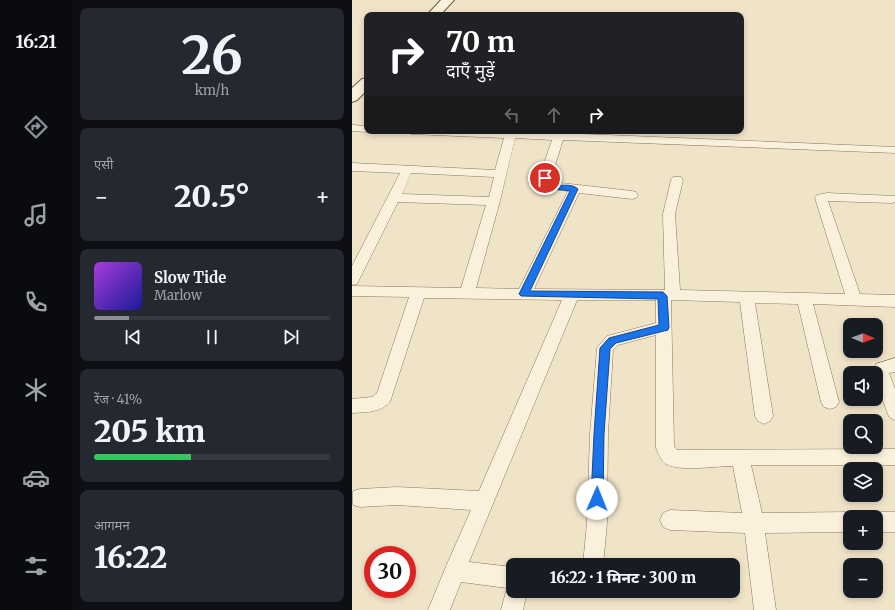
<!DOCTYPE html>
<html lang="hi">
<head>
<meta charset="utf-8">
<style>
  :root { --surface:#171b24; --page:#242831; --text:#f1f3f6; --muted:#9ea1a6; --line:#363941; --accent:#8c9099 }
  body { margin:0; font-family:Merriweather,"Noto Sans Devanagari",serif; background:var(--page); color:var(--text); height:100vh; display:flex; flex-direction:column; font-size:15px; white-space:nowrap }
  * { box-sizing:border-box; margin:0 }
  p { font-size:13px; color:var(--muted) }
  .icon { flex:none; width:22px; height:22px; fill:none; stroke:currentColor; stroke-width:2; stroke-linecap:round; stroke-linejoin:round }
  .map { position:relative; flex:1; overflow:hidden }
  .drawer { display:flex; flex-direction:column; gap:8px; padding:8px; background:#0d0f14; width:280px }
  .drawer>* { flex:none }
  .guide { position:absolute; left:12px; top:12px; width:380px; height:122px; border-radius:8px; box-shadow:0 2px 6px #0003; background:#202124; color:#fff; overflow:hidden }
  .needle { width:26px; rotate:91deg }
  .tools { position:absolute; left:491px; top:318px; display:grid; gap:8px }
  .tools a { display:grid; place-items:center; width:40px; height:40px; border-radius:8px; background:var(--surface); box-shadow:0 2px 6px #0003; font-size:20px }
  .speed { position:absolute; left:12px; top:546px; display:flex; gap:8px; font-size:20px; font-weight:700; text-align:center }
  .speed>* { display:grid; place-content:center; width:52px; height:52px; border-radius:50%; background:var(--surface); box-shadow:0 2px 6px #0003; line-height:1 }
  .speed .limit { border:6px solid #d22; background:#fff; color:#111 }
  .pin { position:absolute; display:grid; place-items:center; width:34px; height:34px; color:#fff; margin:-17px; border:2px solid #fff; border-radius:50%; box-shadow:0 1px 4px #0007 }
  .me { position:absolute; width:44px; margin:-22px; rotate:1deg; stroke-linejoin:round; filter:drop-shadow(0 0 3px #0008) }
  .turn { display:flex; align-items:center; gap:14px; height:84px; padding:0 16px; font-size:18px }
  .turn .icon { width:52px; height:52px; stroke-width:2.5 }
  .turn b { display:block; font-size:28px; line-height:34px }
  .lanes { display:flex; align-items:center; height:38px; padding:0 16px; background:#0003; justify-content:center; gap:20px; direction:ltr }
  .lanes .off { opacity:.35 }
  .big { font-size:30px; font-weight:800; line-height:1.1 }
  .drawer .tile { flex:1; display:flex; flex-direction:column; justify-content:center; gap:6px; min-width:0; padding:0 14px; border-radius:8px; background:var(--page) }
  .drawer .dial { align-items:center; gap:0 }
  .dial b { font-size:52px; line-height:1 }
  .song { display:flex; align-items:center; gap:12px }
  .cover { width:48px; height:48px; border-radius:6px; background:linear-gradient(135deg,hsl(280 70% 55%),hsl(240 70% 35%)) }
  .played { height:4px; border-radius:2px; background:linear-gradient(90deg,var(--accent) 15%,var(--line) 15%) }
  .keys { display:flex; justify-content:space-around; direction:ltr }
  .heat { display:flex; justify-content:space-between; align-items:center; font-size:22px; direction:ltr }
  .charge { height:6px; border-radius:3px; background:linear-gradient(90deg,#34c759 41%,var(--line) 0) }
  .trip { position:absolute; left:154px; top:558px; width:234px; height:40px; border-radius:8px; background:var(--surface); box-shadow:0 2px 6px #0003; font-weight:800; line-height:40px; text-align:center }
  main { display:flex; flex:1; min-height:0 }
  .dock { display:flex; flex-direction:column; width:72px; justify-content:space-around; align-items:center; background:#090b0e; color:var(--muted) }
  .dock .icon { width:28px; height:28px }
  .dock .current { color:var(--accent) }
  .dock b { font-size:18px; color:var(--text) }
  .map>svg:first-child { display:block }
</style>
</head>
<body>
<main>
<nav class="dock">
<b>16:21</b>
<svg class="icon current" aria-label="directions" viewBox="0 0 24 24"><path d="M12 3l9 9-9 9-9-9zM9 14v-3h6M13 9l2 2-2 2"/></svg>
<svg class="icon" aria-label="music" viewBox="0 0 24 24"><path d="M9 18V5l10-2v13"/><circle cx="6" cy="18" r="3"/><circle cx="16" cy="16" r="3"/></svg>
<svg class="icon" aria-label="phone" viewBox="0 0 24 24"><path d="M5 4h4l2 5-3 2q2 4 5 5l2-3 5 2v4C11 20 4 13 5 4z"/></svg>
<svg class="icon" aria-label="climate" viewBox="0 0 24 24"><path d="M12 3v18M4 7l16 10M4 17L20 7"/></svg>
<svg class="icon" aria-label="car" viewBox="0 0 24 24"><path d="M5 17H2v-5l4-1 3-4h7l3 4 3 1v5h-3M9 17h6M6 11h13"/><circle cx="7" cy="17" r="2"/><circle cx="17" cy="17" r="2"/></svg>
<svg class="icon" aria-label="filters" viewBox="0 0 24 24"><path d="M4 7h16M4 17h16"/><circle cx="9" cy="7" r="2"/><circle cx="15" cy="17" r="2"/></svg>
</nav>
<section class="drawer">
<div class="tile dial"><b>26</b><p>km/h</p></div>
<div class="tile"><p>एसी</p>
<div class="heat"><a>−</a><b class="big">20.5°</b><a>+</a></div>
</div>
<div class="tile">
<div class="song"><i class="cover"></i><div><b>Slow Tide</b><p>Marlow</p></div></div>
<div class="played"></div>
<div class="keys"><svg class="icon" aria-label="previous" viewBox="0 0 24 24"><path d="M18 5L8 12l10 7zM5 5v14"/></svg><svg class="icon" aria-label="pause" viewBox="0 0 24 24"><path d="M8 5v14M16 5v14"/></svg><svg class="icon" aria-label="next" viewBox="0 0 24 24"><path d="M6 5l10 7-10 7zM19 5v14"/></svg></div>
</div>
<div class="tile"><p>रेंज · 41%</p><b class="big">205 km</b><div class="charge"></div></div>
<div class="tile"><p>आगमन</p><b class="big">16:22</b></div>
</section>
<div class="map">
<svg width="543" height="610" viewBox="0 0 543 610">
  <rect width="100%" height="100%" fill="#f0e4c8"/>
  <g fill="none" stroke-linecap="round" stroke-linejoin="round">
    <defs>
      <g id="street">
        <polygon points="0,125 15,126 15,131 19,131 15,132 0,131"/>
        <path d="M53 131 207 133 543 147V153L211 140 199 178 200 182 280 191 284 192 286 195 284 198 280 199 227 193 182 289 313 290 311 214 319 180 321 177H329L331 180 323 214 328 290 493 294 463 198 465 195 475 193 543 196V202L540 203 476 201 508 294 543 295V307L461 304 487 402 484 407 478 409 472 407 469 402 446 304 403 303 421 416 418 421 412 424 406 421 403 416 388 302 319 300 322 446 325 450 543 449V465H399L410 513 498 512 505 515 506 517H498V532L413 533 424 610H402L393 533 318 530 311 527 308 520 311 513 318 510 390 513 381 466C363 466 329 472 314 464 309 461 306 453 304 448V335L266 345 261 350 256 434 255 523 251 565H231L235 523 238 434 245 348 255 336 304 323V300H225L117 562 161 567V591H175L171 610H149L155 588 109 582 98 610H76L95 564 119 510 45 505 8 507 1 505V491L8 489 45 487 127 491 210 300 72 298 38 402C28 413 14 412 0 413V399L20 397 25 393 57 297 0 296V286L109 288 134 205 46 202 5 284 0 285V266L48 173 0 171V163L143 170 152 138 59 134ZM163 138 200 140 187 178 191 188 216 191 167 289 124 288 148 201ZM59 173 142 177 137 197 50 194Z"/>
        <polygon points="543,358 543,372 537,373 543,389 543,420 537,417 524,382 524,373 521,373 524,364"/>
        <polygon points="524,512 543,512 543,532 524,532 524,517 516,517 517,515"/>
      </g>
      <g id="secondary">
        <polygon points="89,0 102,0 88,15 75,15"/>
        <polygon points="15,78 15,90 5,100 0,102 0,88 10,79"/>
      </g>
    </defs>
    <use href="#street" stroke="#8d765c" stroke-width="1"/>
    <use href="#secondary" stroke="#6f573f" stroke-width="2"/>
    <use href="#street" fill="#faf1dc" fill-rule="evenodd"/>
    <use href="#secondary" fill="#faf1dc" fill-rule="evenodd"/>
  </g>
  <path fill="#1a73e8" stroke="#114b97" d="M193 176 196 177C201 192 216 180 226 189L178 291 311 292 315 296 317 327 316 330 264 343 258 349 252 434 251 499 249 503 245 505 241 503 239 499 242 434 248 348 257 338 307 325 306 299 169 296 167 294 218 191 196 188 189 182V178Z"/>
</svg>
<div class="tools">
<a><svg class="needle" viewBox="-14 -14 28 28"><path d="M0-13l5 13h-10z" fill="#e53935"/><path d="M0 13l5-13h-10z" fill="#9ea1a6"/></svg></a>
<a><svg class="icon" aria-label="sound" viewBox="0 0 24 24"><path d="M4 9h4l5-4v14l-5-4H4zM17 9q2 3 0 6"/></svg></a>
<a><svg class="icon" aria-label="search" viewBox="0 0 24 24"><circle cx="10" cy="10" r="6"/><path d="M15 15l6 6"/></svg></a>
<a><svg class="icon" aria-label="layers" viewBox="0 0 24 24"><path d="M12 4l9 5-9 5-9-5zM3 14l9 5 9-5"/></svg></a>
<a>+</a>
<a>−</a>
</div>
<div class="speed"><div class="limit">30</div></div>
<div class="pin" style="left:193px;top:178px;background:#d93025"><svg class="icon" aria-label="arrive" viewBox="0 0 24 24"><path d="M6 21V4h12l-3 4 3 4H6"/></svg></div>
<svg class="me" style="left:245px;top:499px" viewBox="-20 -20 40 40"><circle r="19" fill="#fff"/><path d="M0-13L10 11 0 6-10 11z" fill="#1a73e8"/></svg>
<div class="trip">16:22 · 1 मिनट · 300 m</div>
<div class="guide">
<div class="turn"><svg class="icon" aria-label="right" viewBox="0 0 24 24"><path d="M7 20v-9h11M14 6l5 5-5 5"/></svg><div><b>70 m</b>दाएँ मुड़ें</div></div>
<div class="lanes"><svg class="icon off" aria-label="left" viewBox="0 0 24 24"><path d="M17 20v-9H6M10 6l-5 5 5 5"/></svg><svg class="icon off" aria-label="ahead" viewBox="0 0 24 24"><path d="M12 20V5M6 11l6-6 6 6"/></svg><svg class="icon" aria-label="right" viewBox="0 0 24 24"><path d="M7 20v-9h11M14 6l5 5-5 5"/></svg></div>
</div>
</div>
</main>
</body>
</html>
